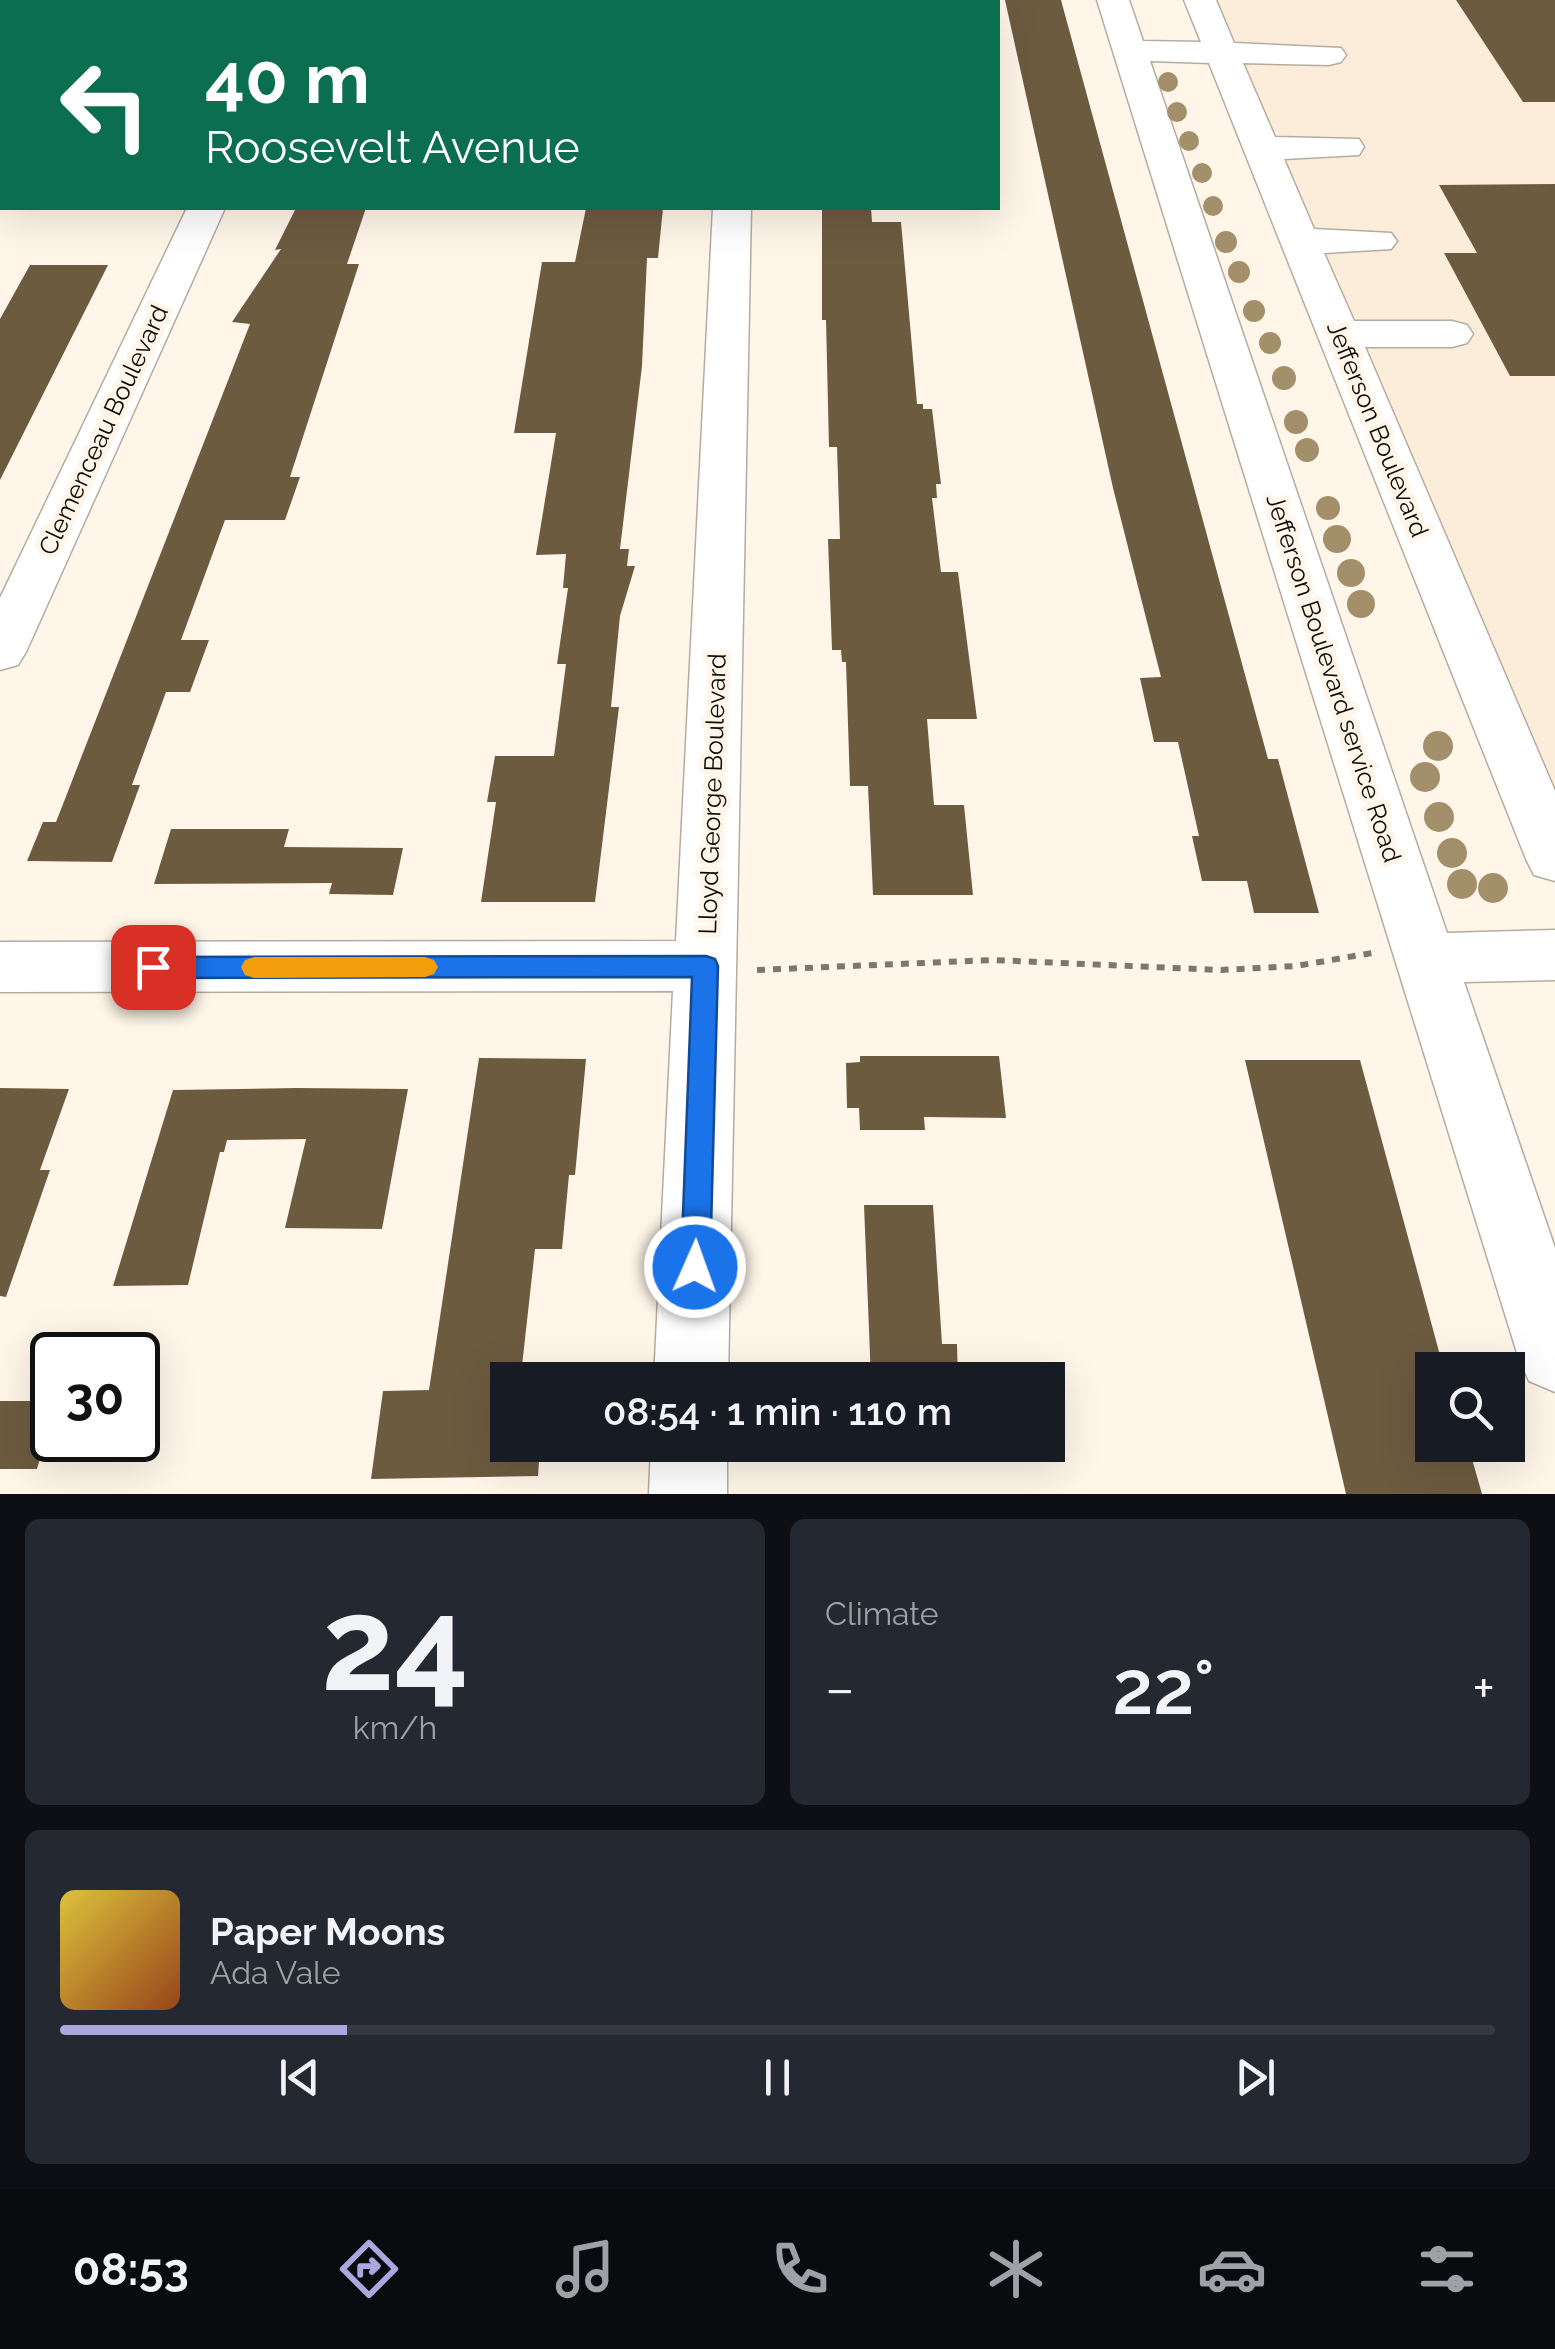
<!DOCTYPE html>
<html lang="en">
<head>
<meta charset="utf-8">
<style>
  :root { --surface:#171b24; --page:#242831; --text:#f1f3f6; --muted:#9ea1a6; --line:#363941; --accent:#aca7df }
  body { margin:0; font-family:Raleway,sans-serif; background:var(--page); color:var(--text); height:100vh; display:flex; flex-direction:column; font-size:38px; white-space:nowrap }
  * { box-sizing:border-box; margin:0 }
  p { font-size:32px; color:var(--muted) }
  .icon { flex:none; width:55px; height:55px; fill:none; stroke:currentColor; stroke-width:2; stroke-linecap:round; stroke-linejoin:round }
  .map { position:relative; height:1494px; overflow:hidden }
  .sheet { display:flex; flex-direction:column; gap:25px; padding:25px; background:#0d0f14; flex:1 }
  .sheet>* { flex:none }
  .banner { position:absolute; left:0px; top:0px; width:1000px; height:210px; box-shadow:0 10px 40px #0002; background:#0b6e4f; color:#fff; overflow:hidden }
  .controls { position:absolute; left:1415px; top:1352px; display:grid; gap:20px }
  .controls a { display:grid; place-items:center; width:110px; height:110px; border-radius:0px; background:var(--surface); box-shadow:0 10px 40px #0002; font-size:50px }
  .speed { position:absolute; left:30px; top:1332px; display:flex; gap:20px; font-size:50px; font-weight:700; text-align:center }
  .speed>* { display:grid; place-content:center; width:130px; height:130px; border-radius:50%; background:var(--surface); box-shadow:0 10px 40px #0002; line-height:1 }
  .speed .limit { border:5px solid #111; border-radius:15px; background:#fff; color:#111 }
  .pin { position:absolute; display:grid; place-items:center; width:85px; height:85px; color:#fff; margin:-42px; border-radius:20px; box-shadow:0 5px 15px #0006 }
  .me { position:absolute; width:110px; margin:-55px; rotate:2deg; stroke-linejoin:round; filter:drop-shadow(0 0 8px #0008) }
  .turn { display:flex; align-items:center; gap:35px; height:210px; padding:0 40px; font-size:45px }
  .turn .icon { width:130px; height:130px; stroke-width:2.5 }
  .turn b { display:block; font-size:70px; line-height:85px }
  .big { font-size:75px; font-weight:600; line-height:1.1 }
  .sheet .card { flex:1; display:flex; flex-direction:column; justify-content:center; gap:15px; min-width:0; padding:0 35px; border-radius:15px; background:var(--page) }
  .sheet .dial { align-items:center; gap:0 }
  .dial b { font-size:130px; line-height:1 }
  .song { display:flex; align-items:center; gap:30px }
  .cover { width:120px; height:120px; border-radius:15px; background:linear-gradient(135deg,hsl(50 70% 55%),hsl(20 70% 35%)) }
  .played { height:10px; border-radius:5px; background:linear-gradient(90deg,var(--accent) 20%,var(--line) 20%) }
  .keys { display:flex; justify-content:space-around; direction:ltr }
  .heat { display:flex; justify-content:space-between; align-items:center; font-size:55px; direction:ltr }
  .sheet .tiles { flex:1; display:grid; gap:25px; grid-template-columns:1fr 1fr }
  .card:last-child { grid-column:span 2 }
  .trip { position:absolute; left:490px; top:1362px; width:575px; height:100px; border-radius:0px; background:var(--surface); box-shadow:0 10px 40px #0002; font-weight:600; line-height:100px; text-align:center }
  .dock { display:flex; height:160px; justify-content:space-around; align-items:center; background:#090b0e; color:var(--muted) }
  .dock .icon { width:70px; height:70px }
  .dock .on { color:var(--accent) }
  .dock b { font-size:45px; color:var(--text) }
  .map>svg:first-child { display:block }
</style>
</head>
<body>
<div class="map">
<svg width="1555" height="1494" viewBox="0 0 1555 1494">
  <rect width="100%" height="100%" fill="#fff6e9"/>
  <polygon fill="#fbedd9" points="1216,0 1555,0 1555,793 1286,163"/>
  <g fill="#6d5b40">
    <polygon points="1005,0 1061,0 1268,759 1278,759 1319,913 1254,913 1247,881 1202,881 1192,836 1199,836 1178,742 1154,742 1140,678 1161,677 1113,488"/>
    <polygon points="1456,0 1555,0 1555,102 1523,102"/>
    <polygon points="1555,184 1555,376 1510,376 1444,253 1477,253 1439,185"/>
    <polygon points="296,208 366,208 347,264 359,264 290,477 300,477 285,520 225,520 181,640 209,640 190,692 166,692 132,785 140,785 112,862 27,861 43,822 56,822 250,324 232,322 281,249 275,250"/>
    <polygon points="586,208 663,208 658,258 647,258 642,366 620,549 629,549 627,566 635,566 620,616 611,707 619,707 595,902 481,902 496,802 487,802 495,756 554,756 566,664 557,664 568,588 563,588 566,554 536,555 556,433 514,433 542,262 575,262"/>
    <polygon points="822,208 871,208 872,222 901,222 917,404 923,404 923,409 932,409 941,484 936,484 937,498 932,498 941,572 958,572 977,719 927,719 934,805 964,805 973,895 873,895 868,786 850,786 846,662 842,662 841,650 832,650 828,539 840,539 837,447 829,447 826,320 822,320"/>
    <polygon points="30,265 108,265 0,480 0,319"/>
    <polygon points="171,829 289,829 284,847 403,848 393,895 329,894 332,883 154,884"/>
    <polygon points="860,1056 999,1056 1006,1118 924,1117 925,1130 860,1130 859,1108 847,1108 846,1063 860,1062"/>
    <polygon points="479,1058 586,1059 575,1175 569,1175 562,1249 535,1249 522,1366 546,1366 545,1380 508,1380 508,1445 540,1445 538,1476 371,1479 383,1391 429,1390"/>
    <polygon points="1245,1060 1360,1060 1444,1370 1432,1370 1432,1445 1468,1445 1482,1494 1346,1494"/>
    <polygon points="0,1088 69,1089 40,1170 50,1170 6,1297 0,1296"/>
    <polygon points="297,1088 408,1089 382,1229 285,1228 306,1139 227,1140 224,1152 220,1152 188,1285 113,1286 173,1090"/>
    <polygon points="864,1205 933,1205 942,1344 957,1344 958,1380 871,1380"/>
    <polygon points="0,1401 52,1401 52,1417 37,1469 0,1469"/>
  </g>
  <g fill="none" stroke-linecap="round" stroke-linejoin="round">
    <defs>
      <g id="minor">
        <rect x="723" y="0" width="32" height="2"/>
        <polygon points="1097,0 1129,0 1143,41 1201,42 1184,0 1216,0 1234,43 1341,48 1346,55 1341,62 1329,65 1243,63 1275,137 1359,139 1364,147 1359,155 1284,159 1314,229 1391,233 1397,241 1391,249 1324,253 1354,321 1452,321 1467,325 1473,334 1467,343 1452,347 1365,347 1555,791 1555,881 1534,875 1526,859 1209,63 1150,61 1447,933 1555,930 1555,980 1464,982 1555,1248 1555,1392 1529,1381 1518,1356"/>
        <polygon points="187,208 225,208 26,652 18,665 0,670 0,598"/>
        <polygon points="713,208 751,208 728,1380 654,1380 673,991 0,992 0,942 676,941"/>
        <polygon points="651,1445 727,1445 727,1494 649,1494"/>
      </g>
    </defs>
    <use href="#minor" stroke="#b5aca0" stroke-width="3"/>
    <polyline stroke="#7c766e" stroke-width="6" stroke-dasharray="8 8" stroke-linecap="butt" points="757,970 993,960 1221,970 1296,966 1372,953"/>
    <use href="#minor" fill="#fff" fill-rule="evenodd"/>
  </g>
  <g fill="#a38f6a">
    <circle cx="1168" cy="82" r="10"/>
    <circle cx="1177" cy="112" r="10"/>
    <circle cx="1189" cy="141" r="10"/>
    <circle cx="1202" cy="173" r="10"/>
    <circle cx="1213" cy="206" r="10"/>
    <circle cx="1226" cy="242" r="11"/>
    <circle cx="1239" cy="272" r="11"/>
    <circle cx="1254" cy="311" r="11"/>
    <circle cx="1270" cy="343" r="11"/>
    <circle cx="1284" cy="378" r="12"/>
    <circle cx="1296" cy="422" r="12"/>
    <circle cx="1307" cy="450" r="12"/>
    <circle cx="1328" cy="508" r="12"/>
    <circle cx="1337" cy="539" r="14"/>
    <circle cx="1351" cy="573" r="14"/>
    <circle cx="1361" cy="604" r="14"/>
    <circle cx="1438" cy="746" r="15"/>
    <circle cx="1425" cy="777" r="15"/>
    <circle cx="1439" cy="817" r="15"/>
    <circle cx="1452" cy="853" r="15"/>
    <circle cx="1462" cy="884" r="15"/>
    <circle cx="1493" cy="888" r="15"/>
  </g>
  <polygon fill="#1a73e8" stroke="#114b97" stroke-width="2.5" points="706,956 715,959 718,966 710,1267 706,1277 695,1281 685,1277 681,1267 692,977 153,978 144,975 140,967 144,960 153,957"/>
  <polygon fill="#f59e0b" points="254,957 425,957 434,960 438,967 434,974 425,977 254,978 245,975 241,967 245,960"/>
  <g text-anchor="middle" stroke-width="10" stroke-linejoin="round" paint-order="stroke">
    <g font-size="25" fill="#0e0b07" stroke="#fff6e9">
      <text transform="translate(1378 429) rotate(68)" y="9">Jefferson Boulevard</text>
      <text transform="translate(103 430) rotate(-65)" y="9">Clemenceau Boulevard</text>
      <text transform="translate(1334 678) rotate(72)" y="9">Jefferson Boulevard service Road</text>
      <text transform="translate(712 794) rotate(-88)" y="9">Lloyd George Boulevard</text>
    </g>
  </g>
</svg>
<div class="controls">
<a><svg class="icon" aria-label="search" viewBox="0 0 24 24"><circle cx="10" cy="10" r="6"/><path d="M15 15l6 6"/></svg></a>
</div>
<div class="speed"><div class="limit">30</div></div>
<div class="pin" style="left:153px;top:967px;background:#d93025"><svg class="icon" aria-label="arrive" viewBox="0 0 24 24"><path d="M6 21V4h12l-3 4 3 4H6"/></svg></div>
<svg class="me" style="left:695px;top:1267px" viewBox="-20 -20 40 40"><circle r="17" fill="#1a73e8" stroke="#fff" stroke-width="3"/><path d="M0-11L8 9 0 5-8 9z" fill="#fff"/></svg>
<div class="trip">08:54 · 1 min · 110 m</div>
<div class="banner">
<div class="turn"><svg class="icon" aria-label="left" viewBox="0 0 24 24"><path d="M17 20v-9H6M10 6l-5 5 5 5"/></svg><div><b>40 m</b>Roosevelt Avenue</div></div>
</div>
</div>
<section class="sheet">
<div class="tiles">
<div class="card dial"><b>24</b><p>km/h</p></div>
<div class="card"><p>Climate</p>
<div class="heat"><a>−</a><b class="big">22°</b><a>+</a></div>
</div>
<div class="card">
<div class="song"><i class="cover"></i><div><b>Paper Moons</b><p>Ada Vale</p></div></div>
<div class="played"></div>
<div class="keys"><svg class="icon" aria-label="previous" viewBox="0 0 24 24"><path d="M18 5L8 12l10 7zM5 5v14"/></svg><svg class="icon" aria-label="pause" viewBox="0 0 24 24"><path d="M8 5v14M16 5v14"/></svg><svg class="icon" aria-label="next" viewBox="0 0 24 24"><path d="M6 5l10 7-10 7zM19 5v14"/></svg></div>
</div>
</div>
</section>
<nav class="dock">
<b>08:53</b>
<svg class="icon on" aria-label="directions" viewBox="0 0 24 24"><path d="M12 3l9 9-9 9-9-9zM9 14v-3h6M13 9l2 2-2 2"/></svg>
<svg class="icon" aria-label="music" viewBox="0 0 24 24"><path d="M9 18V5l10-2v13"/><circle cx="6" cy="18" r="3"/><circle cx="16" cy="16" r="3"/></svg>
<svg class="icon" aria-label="phone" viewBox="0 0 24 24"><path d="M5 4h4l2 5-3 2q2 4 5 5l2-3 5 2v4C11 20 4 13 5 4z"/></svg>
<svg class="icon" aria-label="climate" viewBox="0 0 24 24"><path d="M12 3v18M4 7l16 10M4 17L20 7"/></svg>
<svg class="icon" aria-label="car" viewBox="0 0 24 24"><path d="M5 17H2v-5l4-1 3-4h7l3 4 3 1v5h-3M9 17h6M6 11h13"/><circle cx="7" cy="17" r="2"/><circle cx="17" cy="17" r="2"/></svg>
<svg class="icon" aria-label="filters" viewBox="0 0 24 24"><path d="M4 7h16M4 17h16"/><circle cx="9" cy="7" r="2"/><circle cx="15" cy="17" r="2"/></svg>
</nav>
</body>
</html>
